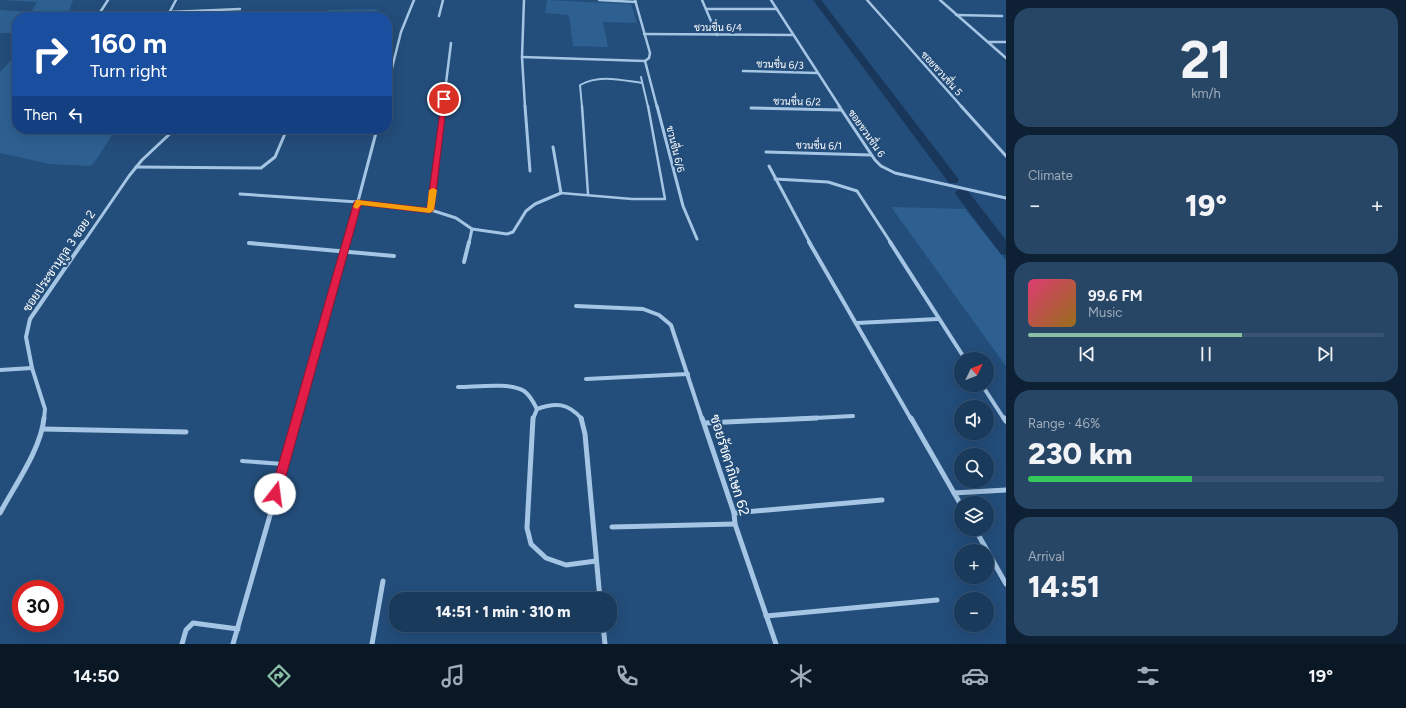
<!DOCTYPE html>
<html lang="en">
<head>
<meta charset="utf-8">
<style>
  :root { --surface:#1a3a5c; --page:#274565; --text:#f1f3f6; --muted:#9fadbb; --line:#385472; --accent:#8abfa5 }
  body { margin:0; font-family:Figtree,Sarabun,sans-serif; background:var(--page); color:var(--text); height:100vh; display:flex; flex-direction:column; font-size:15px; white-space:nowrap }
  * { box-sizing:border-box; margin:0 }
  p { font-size:13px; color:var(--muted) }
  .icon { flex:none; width:22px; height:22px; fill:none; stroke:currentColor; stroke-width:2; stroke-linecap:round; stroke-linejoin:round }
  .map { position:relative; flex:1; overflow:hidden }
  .sheet { display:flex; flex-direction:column; gap:8px; padding:8px; background:#0e2033; width:400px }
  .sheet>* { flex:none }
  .top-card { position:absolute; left:12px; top:12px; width:380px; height:122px; border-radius:16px; box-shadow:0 4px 16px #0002,0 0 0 1px var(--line); background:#1a4fa0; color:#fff; overflow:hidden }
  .needle { width:26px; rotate:47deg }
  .controls { position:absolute; left:954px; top:352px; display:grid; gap:8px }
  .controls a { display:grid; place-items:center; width:40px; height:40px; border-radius:50%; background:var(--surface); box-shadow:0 4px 16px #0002,0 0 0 1px var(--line); font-size:20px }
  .speed { position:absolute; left:12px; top:580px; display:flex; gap:8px; font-size:20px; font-weight:700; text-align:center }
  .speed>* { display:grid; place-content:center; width:52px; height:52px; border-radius:50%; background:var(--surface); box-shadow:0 4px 16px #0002,0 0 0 1px var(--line); line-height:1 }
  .speed .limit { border:6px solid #d22; background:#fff; color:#111 }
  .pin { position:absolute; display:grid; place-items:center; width:34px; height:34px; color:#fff; margin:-17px; border:2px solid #fff; border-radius:50%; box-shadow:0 1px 4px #0007 }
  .me { position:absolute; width:44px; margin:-22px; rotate:15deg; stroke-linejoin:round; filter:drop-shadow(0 0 3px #0008) }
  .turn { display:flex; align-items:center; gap:14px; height:84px; padding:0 12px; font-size:18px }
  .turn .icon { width:52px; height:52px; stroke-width:2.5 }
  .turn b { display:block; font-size:28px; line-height:34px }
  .then { display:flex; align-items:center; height:38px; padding:0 12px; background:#0003; gap:8px; font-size:15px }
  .big { font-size:30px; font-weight:800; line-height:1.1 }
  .sheet .widget { flex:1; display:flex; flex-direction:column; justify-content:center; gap:6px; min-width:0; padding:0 14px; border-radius:16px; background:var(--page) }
  .sheet .dial { align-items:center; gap:0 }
  .dial b { font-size:52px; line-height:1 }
  .song { display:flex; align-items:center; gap:12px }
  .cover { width:48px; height:48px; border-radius:6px; background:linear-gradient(135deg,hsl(340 70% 55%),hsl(40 70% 35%)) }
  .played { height:4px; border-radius:2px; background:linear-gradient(90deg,var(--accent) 60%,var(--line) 60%) }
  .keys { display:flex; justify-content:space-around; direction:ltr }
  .heat { display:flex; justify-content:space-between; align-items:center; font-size:22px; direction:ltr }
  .charge { height:6px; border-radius:3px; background:linear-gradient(90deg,#34c759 46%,var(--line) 0) }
  .trip { position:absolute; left:389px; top:592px; width:228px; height:40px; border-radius:16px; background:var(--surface); box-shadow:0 4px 16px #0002,0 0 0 1px var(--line); font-weight:800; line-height:40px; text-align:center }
  .tabs { display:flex; height:64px; justify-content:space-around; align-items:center; background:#0a1725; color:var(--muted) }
  .tabs .icon { width:28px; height:28px }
  .tabs .on { color:var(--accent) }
  .tabs b { font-size:18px; color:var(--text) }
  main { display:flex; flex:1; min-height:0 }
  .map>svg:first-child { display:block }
</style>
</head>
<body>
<main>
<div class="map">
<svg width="1006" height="644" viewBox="0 0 1006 644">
  <rect width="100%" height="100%" fill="#234d7a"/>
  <g fill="#2d6091">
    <polygon points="0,0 73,0 67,17 17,17 17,33 0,33 0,10 31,12 37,2"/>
    <polygon points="547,0 631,4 637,23 603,22 608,47 573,46 569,15 545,13"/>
    <polygon points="377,9 375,17 325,17 328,10"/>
    <polygon points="17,54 17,129 116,129 96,160 91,166 50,164 0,153 0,72"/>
    <polygon points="891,207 965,209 1006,261 1006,366"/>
  </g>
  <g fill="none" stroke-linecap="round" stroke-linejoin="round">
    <g fill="#18375a" fill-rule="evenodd">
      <polygon points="813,0 821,0 957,177 959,180 957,183 949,183"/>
      <polygon points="962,189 967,190 1006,240 1006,255 1001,254 957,196 955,193 957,190"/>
    </g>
    <g stroke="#a5c5e4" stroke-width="2">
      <polyline points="641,77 648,107"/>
      <path d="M582 107 580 85C599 74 621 80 642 83"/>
    </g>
    <g stroke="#a5c5e4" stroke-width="2.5">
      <polyline points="582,106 588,194"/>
      <polyline points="561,193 632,199 665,199 648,106"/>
    </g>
    <polyline stroke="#a5c5e4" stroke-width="4" points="242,461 283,464"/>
    <g stroke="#a5c5e4" stroke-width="2.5">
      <polyline points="524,0 522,57 525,107"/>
      <polyline points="599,0 636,2"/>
      <polyline points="635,0 650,53 649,58 645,61"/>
      <polyline points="702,0 717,35"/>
      <polyline points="771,0 840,107"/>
      <polyline points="867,0 962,107"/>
      <polyline points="940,0 1006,58"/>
      <polyline points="706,9 777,9"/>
      <polyline points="169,12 240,9"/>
      <polyline points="99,14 108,0"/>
      <polyline points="956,15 1002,16"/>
      <polyline points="439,16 443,0"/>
      <polyline points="167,17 176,0"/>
      <polyline points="644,34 792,35"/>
      <polyline points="989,42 1006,42"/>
      <polyline points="522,57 645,61"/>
      <polyline points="645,61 657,107"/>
      <polyline points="743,71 817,73"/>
      <polyline points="387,88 401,32 414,0"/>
      <polyline points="443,107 451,43"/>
    </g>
    <g stroke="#a5c5e4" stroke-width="3">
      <polyline points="525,106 530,171"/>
      <polyline points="657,106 683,206 697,239"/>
      <polyline points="839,106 875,160 881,166 895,173 1006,198"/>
      <polyline points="961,106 1006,156"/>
      <polyline points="751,108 841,110"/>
      <polyline points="766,152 871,155"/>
      <polyline points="769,166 810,243"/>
      <polyline points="136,167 261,168 275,157 287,129"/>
      <polyline points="775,179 828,182 857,191 891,243"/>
      <polyline points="240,194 358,202 431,210 456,218 472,229 507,234 513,232 526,211 535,204 561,193 553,147"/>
      <polyline points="431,210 443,106"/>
      <polyline points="83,243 129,176 142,160 175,129"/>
      <polyline points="249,243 251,243"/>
      <polyline points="347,243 377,129"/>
      <polyline points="469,243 472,229"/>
    </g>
    <g stroke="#a5c5e4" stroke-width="4">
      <polyline points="809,242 911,419"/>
      <polyline points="890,242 965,359"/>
      <polyline points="249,243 394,256"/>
      <polyline points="464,262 469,242"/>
      <polyline points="576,306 643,309 659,315 671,325 702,419"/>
      <polyline points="857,323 938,319"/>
      <polyline points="0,370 32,368"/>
      <polyline points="586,379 688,374"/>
      <polyline points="982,385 1004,419"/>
      <path d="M458 387C476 387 509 382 524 391 530 395 534 403 537 409 556 402 568 403 582 419"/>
      <polyline points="44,419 45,409 32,368 26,337 30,319 83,242"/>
      <polyline points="297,419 348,242"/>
      <polyline points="533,419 537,409"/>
      <polyline points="796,419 853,416"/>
    </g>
    <g stroke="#a5c5e4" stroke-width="5">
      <polyline points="533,418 527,528 531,544 546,558 566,565 596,561"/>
      <polyline points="581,418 585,434 600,599"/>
      <polyline points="702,418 734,513 735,524 776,644"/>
      <polyline points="911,418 961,505"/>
      <polyline points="1004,418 1006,421"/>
      <polyline points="705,423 817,418"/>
      <polyline points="43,429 186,432"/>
      <polyline points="954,493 1006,490"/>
      <path d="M0 513C15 485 41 449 44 418"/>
      <polyline points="734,513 882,500"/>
      <polyline points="612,527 735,524"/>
      <polyline points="975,529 1006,584"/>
      <polyline points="766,616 937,600"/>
      <polyline points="603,625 605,644"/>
      <polyline points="182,644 186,630 193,623 238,629"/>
      <polyline points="233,644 298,418"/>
      <polyline points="372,644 383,581"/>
    </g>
  </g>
  <polygon fill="#e11d48" stroke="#92132f" points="442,97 447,99 434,210 430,213 361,205 281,494 279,498 275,500 271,498 270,494 354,202 358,200 427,208"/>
  <polygon fill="#f59e0b" points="433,188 437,190 434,210 430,213 361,205 357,209 353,207 356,200 358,200 427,208 429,190"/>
  <g text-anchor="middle" stroke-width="4" stroke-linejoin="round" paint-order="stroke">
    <g font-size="10" fill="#fff" stroke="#234d7a">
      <text x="718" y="31">ชวนชื่น 6/4</text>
      <text transform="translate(780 64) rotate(2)" y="4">ชวนชื่น 6/3</text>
      <text transform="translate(942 73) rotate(48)" y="4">ซอยชวนชื่น 5</text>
      <text transform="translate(797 101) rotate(1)" y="4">ชวนชื่น 6/2</text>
      <text transform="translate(867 133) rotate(55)" y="4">ซอยชวนชื่น 6</text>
      <text transform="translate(819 145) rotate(1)" y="4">ชวนชื่น 6/1</text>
      <text transform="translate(676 149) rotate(76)" y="4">ชวนชื่น 6/6</text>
    </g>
    <g font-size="12" fill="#fff" stroke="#234d7a">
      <text transform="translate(59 261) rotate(-56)" y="4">ซอยประชานุกูล 3 ซอย 2</text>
    </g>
    <g font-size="14" fill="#fff" stroke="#234d7a">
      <text transform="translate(730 465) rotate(73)" y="5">ซอยรัชดาภิเษก 62</text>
    </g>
  </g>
</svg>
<div class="controls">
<a><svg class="needle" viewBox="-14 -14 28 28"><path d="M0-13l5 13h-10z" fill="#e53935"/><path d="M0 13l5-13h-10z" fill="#9fadbb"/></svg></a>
<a><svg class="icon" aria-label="sound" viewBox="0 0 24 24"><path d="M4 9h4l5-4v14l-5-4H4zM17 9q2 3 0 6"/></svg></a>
<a><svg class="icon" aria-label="search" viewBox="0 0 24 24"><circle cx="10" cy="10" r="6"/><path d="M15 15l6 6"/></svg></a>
<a><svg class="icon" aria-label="layers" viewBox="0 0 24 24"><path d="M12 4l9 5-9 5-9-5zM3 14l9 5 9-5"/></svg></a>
<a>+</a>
<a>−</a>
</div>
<div class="speed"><div class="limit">30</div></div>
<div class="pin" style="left:444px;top:99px;background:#d93025"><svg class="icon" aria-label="arrive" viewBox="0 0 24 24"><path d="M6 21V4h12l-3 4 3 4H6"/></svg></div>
<svg class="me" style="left:275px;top:494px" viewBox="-20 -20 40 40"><circle r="19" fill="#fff"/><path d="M0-13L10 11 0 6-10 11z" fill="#e11d48"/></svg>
<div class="trip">14:51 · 1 min · 310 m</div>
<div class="top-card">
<div class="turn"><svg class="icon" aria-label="right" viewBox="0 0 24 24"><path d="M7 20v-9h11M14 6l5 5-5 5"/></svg><div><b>160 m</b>Turn right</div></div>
<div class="then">Then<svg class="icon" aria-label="left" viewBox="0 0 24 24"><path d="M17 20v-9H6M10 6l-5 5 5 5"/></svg></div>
</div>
</div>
<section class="sheet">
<div class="widget dial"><b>21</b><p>km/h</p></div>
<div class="widget"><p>Climate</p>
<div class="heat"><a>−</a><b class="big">19°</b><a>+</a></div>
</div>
<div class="widget">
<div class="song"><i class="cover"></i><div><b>99.6 FM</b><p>Music</p></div></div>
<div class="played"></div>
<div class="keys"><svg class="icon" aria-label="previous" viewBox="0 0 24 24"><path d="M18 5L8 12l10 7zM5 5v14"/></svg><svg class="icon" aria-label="pause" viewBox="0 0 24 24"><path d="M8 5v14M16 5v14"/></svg><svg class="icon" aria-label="next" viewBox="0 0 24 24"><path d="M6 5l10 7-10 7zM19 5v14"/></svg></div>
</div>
<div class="widget"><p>Range · 46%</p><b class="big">230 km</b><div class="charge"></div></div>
<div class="widget"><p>Arrival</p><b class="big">14:51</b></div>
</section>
</main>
<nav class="tabs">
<b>14:50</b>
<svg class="icon on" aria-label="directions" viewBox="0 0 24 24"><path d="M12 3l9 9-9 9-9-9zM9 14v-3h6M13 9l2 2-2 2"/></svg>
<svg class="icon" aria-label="music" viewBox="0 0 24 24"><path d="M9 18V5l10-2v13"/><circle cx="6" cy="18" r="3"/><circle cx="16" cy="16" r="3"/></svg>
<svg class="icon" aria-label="phone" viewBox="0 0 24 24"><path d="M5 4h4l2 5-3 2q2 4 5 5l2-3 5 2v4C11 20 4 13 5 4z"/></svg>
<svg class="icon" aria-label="climate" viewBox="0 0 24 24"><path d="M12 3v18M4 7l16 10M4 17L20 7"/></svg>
<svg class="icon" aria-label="car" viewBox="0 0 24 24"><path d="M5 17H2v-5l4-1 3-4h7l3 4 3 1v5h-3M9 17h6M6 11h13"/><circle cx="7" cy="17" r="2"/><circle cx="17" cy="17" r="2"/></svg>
<svg class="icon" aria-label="filters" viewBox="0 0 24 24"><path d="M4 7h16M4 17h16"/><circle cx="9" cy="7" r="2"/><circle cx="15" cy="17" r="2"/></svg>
<b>19°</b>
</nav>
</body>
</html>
